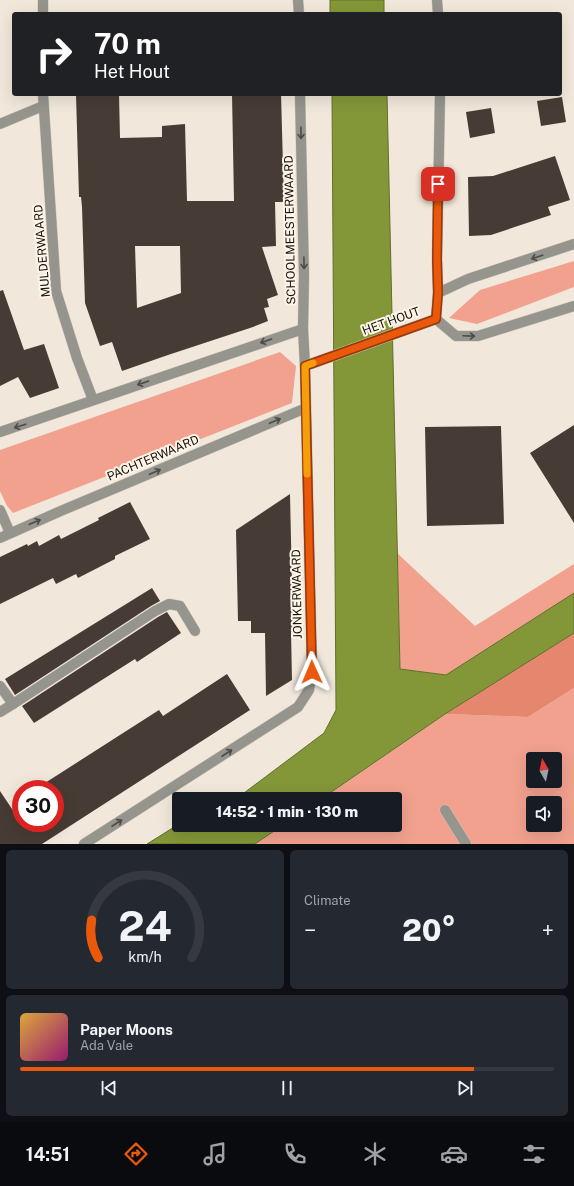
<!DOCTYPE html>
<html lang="en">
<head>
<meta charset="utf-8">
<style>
  :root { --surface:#171b24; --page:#242831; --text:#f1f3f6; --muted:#9ea1a6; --line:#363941; --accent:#ea580c }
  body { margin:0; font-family:"Public Sans",sans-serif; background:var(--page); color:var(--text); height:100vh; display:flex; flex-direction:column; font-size:15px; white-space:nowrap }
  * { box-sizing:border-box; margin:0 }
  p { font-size:13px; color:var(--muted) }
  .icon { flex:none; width:22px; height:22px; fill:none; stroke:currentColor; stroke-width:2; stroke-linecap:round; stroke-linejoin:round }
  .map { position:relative; height:844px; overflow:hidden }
  .sheet { display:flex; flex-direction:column; gap:6px; padding:6px; background:#0d0f14; flex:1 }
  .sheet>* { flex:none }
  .banner { position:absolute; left:12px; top:12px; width:550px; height:84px; border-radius:4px; box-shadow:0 4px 16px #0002; background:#202124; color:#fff; overflow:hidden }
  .needle { width:26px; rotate:351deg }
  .controls { position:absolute; left:526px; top:752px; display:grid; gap:8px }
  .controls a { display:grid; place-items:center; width:36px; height:36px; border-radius:4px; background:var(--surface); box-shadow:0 4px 16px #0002; font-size:20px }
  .speed { position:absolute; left:12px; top:780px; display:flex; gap:8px; font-size:20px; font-weight:700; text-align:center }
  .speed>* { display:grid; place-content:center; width:52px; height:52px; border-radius:50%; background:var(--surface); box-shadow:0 4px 16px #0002; line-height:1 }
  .speed .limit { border:6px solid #d22; background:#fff; color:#111 }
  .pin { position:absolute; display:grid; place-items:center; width:34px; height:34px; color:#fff; margin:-17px; border-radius:8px; box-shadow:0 2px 6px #0006 }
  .me { position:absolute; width:44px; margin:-22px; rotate:359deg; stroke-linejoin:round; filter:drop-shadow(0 0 3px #0008) }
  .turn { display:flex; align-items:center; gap:14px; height:84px; padding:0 16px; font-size:18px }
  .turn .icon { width:52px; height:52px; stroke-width:2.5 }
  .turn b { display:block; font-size:28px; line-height:34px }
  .big { font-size:30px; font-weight:800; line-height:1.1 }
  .sheet .tile { flex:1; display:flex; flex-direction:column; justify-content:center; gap:6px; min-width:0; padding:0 14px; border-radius:6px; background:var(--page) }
  .sheet .dial { align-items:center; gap:0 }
  .dial svg { height:104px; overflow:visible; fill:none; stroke:var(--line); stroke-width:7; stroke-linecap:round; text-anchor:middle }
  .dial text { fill:var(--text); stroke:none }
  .song { display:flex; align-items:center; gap:12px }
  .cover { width:48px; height:48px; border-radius:6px; background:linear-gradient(135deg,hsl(40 70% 55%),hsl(320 70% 35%)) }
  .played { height:4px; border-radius:2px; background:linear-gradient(90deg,var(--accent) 85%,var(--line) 85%) }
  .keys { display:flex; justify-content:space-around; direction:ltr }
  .heat { display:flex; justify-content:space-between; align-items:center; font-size:22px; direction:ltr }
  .sheet .tiles { flex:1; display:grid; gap:6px; grid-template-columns:1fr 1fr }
  .tile:last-child { grid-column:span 2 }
  .trip { position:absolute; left:172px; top:792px; width:230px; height:40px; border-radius:4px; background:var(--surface); box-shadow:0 4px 16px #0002; font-weight:800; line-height:40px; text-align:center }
  .menu { display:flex; height:64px; justify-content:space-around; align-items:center; background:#090b0e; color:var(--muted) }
  .menu .icon { width:28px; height:28px }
  .menu .current { color:var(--accent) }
  .menu b { font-size:18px; color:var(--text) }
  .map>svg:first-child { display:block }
</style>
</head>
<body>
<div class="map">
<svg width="574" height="844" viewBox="0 0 574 844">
  <rect width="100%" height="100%" fill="#f1e8db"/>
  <g fill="#f1a18e" fill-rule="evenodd">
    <polygon points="574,261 574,287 477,324 449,318 480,290"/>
    <polygon points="280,352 296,366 292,403 13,513 7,506 0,491 0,450"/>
    <polygon points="397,553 475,626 574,564 574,593 446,675 400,669"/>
    <path d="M574 688V844H256L283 825H395V799H321L445 714 528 717ZM533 759H555V781H533ZM533 803H555V825H533Z"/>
  </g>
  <polygon fill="#e5866f" points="574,632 574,688 528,717 445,714"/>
  <g fill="#839738" stroke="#626f2b">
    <rect x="330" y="0" width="54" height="14"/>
    <polygon points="332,94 387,94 400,669 446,675 574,593 574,633 445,714 321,799 236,799 324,733 336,710"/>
    <polygon points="179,824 179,825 283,825 255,844 147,844"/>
  </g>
  <g fill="#473c35" fill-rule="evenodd">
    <path d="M89 94H119L120 138 162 137V126L185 124 187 201H234L232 94H281L284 202H275L276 246 262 247 278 295 267 299 269 307 264 308 268 321 253 327 168 355 122 371 112 342 100 346 85 303 82 207 81 197H79L76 95ZM135 246H180L181 293 137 308Z"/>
    <polygon points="562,97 566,122 541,126 537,101"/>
    <polygon points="491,108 495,133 470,138 466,112"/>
    <polygon points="555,156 570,200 548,207 551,215 491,235 469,236 468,177 493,176"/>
    <polygon points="3,290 24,350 44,344 59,388 30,398 18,377 0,386 0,291"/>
    <polygon points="574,425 574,523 530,453"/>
    <polygon points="501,426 504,524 427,526 425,427"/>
    <polygon points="290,494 293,632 291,632 292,680 266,696 265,633 251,633 251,621 238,621 236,530"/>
    <polygon points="130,502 150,539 115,556 115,559 78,578 76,574 56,584 53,578 0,604 0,557 27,544 28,546 37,541 39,546 59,535 61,539 99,520 98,518"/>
    <polygon points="152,588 160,601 151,606 15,695 5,679"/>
    <polygon points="167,612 181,633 137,662 135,659 34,723 22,706 158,617"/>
    <polygon points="227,674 250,710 42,844 0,844 0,791 14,812 21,807 21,823 55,823 55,789 49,789 45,783 159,710 163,716"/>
  </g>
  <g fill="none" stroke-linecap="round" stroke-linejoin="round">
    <defs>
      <g id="lane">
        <polyline points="0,686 13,704 0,712"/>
        <polyline points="13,704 155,611 169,604 180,606 195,631"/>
        <polyline points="445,810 466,844"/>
      </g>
      <g id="street">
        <polyline points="43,0 43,14"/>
        <polyline points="298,0 299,14"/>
        <polyline points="437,0 438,14"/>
        <polyline points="43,94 56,291 77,358 93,400"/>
        <polyline points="0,124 43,106"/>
        <polyline points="438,293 468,279 574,244"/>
        <polyline points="436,319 438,293 437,259 440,94"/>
        <polyline points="436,319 456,336 478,336 574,306"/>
        <polyline points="305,366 436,319"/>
        <polyline points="0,432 303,329"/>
        <polyline points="0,510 10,533"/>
        <polyline points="0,538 63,510 306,408"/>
        <polyline points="84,844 298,707 309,690 312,672 305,366 303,329 304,276 300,94"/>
      </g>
    </defs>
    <use href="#lane" stroke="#cec6ba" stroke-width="11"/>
    <use href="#street" stroke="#cec6ba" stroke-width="11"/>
    <use href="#lane" stroke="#95948d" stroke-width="10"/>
    <use href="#street" stroke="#95948d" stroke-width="10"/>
  </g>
  <defs><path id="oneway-shaft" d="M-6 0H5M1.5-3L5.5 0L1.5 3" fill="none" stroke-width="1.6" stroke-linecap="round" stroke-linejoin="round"/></defs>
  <g stroke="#4e4c47">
    <use href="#oneway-shaft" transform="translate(301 133) rotate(89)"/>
    <use href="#oneway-shaft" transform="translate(537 257) rotate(162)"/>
    <use href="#oneway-shaft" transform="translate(304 263) rotate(89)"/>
    <use href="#oneway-shaft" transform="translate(469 336) rotate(2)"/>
    <use href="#oneway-shaft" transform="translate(266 341) rotate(161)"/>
    <use href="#oneway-shaft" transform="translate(143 383) rotate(161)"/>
    <use href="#oneway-shaft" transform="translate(275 421) rotate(-23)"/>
    <use href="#oneway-shaft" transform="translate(20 426) rotate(162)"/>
    <use href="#oneway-shaft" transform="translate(155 472) rotate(-23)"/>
    <use href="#oneway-shaft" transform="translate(35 522) rotate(-23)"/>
    <use href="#oneway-shaft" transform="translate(227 753) rotate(-33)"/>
    <use href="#oneway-shaft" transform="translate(117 823) rotate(-33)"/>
  </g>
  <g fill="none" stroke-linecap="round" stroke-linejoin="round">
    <defs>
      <polyline id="route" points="312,672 305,366 436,319 438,293 437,259 438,184"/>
    </defs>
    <use href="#route" stroke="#983908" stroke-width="10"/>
    <use href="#route" stroke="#ea580c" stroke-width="7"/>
    <polyline stroke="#f59e0b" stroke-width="7" points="307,474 305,366 313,363"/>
  </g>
  <g text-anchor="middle" stroke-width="4" stroke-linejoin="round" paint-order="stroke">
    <g font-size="12" fill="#14110d" stroke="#fef5e8">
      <text transform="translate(290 230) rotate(-91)" y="4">SCHOOLMEESTERWAARD</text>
      <text transform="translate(42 251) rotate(-95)" y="4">MULDERWAARD</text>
      <text transform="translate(391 321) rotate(-20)" y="4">HET HOUT</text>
      <text transform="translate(153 458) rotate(-23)" y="4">PACHTERWAARD</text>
      <text transform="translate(297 594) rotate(-91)" y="4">JONKERWAARD</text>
    </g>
  </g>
</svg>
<div class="controls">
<a><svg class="needle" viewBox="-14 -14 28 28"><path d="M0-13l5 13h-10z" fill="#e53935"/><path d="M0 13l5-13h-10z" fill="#9ea1a6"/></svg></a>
<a><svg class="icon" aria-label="sound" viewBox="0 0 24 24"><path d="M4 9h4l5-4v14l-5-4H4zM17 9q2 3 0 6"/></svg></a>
</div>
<div class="speed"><div class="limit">30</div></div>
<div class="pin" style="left:438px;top:184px;background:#d93025"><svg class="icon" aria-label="arrive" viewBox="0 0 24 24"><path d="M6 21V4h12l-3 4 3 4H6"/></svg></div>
<svg class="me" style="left:312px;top:672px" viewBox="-20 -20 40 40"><path d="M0-17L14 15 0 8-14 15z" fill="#ea580c" stroke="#fff" stroke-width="4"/></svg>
<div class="trip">14:52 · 1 min · 130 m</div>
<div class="banner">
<div class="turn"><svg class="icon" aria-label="right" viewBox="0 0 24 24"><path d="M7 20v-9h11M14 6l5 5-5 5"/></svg><div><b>70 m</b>Het Hout</div></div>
</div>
</div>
<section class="sheet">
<div class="tiles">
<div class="tile dial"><svg viewBox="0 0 100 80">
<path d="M14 69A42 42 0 1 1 86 69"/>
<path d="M14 69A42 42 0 0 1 9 40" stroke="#ea580c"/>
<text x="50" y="56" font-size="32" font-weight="700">24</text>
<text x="50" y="72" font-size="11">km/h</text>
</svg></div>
<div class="tile"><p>Climate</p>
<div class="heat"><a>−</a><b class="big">20°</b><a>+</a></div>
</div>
<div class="tile">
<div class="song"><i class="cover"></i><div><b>Paper Moons</b><p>Ada Vale</p></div></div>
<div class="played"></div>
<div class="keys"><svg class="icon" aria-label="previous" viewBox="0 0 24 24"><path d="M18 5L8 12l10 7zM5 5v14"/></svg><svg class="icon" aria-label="pause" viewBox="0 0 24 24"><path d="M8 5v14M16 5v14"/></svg><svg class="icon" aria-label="next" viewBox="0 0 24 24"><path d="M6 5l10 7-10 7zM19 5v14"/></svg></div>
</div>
</div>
</section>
<nav class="menu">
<b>14:51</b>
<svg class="icon current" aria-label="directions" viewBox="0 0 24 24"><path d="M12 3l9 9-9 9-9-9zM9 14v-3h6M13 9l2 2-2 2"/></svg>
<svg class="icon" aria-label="music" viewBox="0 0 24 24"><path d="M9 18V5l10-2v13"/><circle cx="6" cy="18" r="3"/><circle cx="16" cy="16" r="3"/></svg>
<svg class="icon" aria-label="phone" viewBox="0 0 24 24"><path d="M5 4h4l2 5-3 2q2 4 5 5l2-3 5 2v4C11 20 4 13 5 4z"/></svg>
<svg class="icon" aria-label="climate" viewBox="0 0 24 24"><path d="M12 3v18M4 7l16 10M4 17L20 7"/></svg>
<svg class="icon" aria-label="car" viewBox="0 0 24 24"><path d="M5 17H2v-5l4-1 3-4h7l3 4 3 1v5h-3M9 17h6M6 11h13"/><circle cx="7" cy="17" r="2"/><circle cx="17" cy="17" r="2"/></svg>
<svg class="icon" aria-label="filters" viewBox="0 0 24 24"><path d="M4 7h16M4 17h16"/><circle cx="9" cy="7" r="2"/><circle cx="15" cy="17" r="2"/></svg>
</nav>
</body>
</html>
